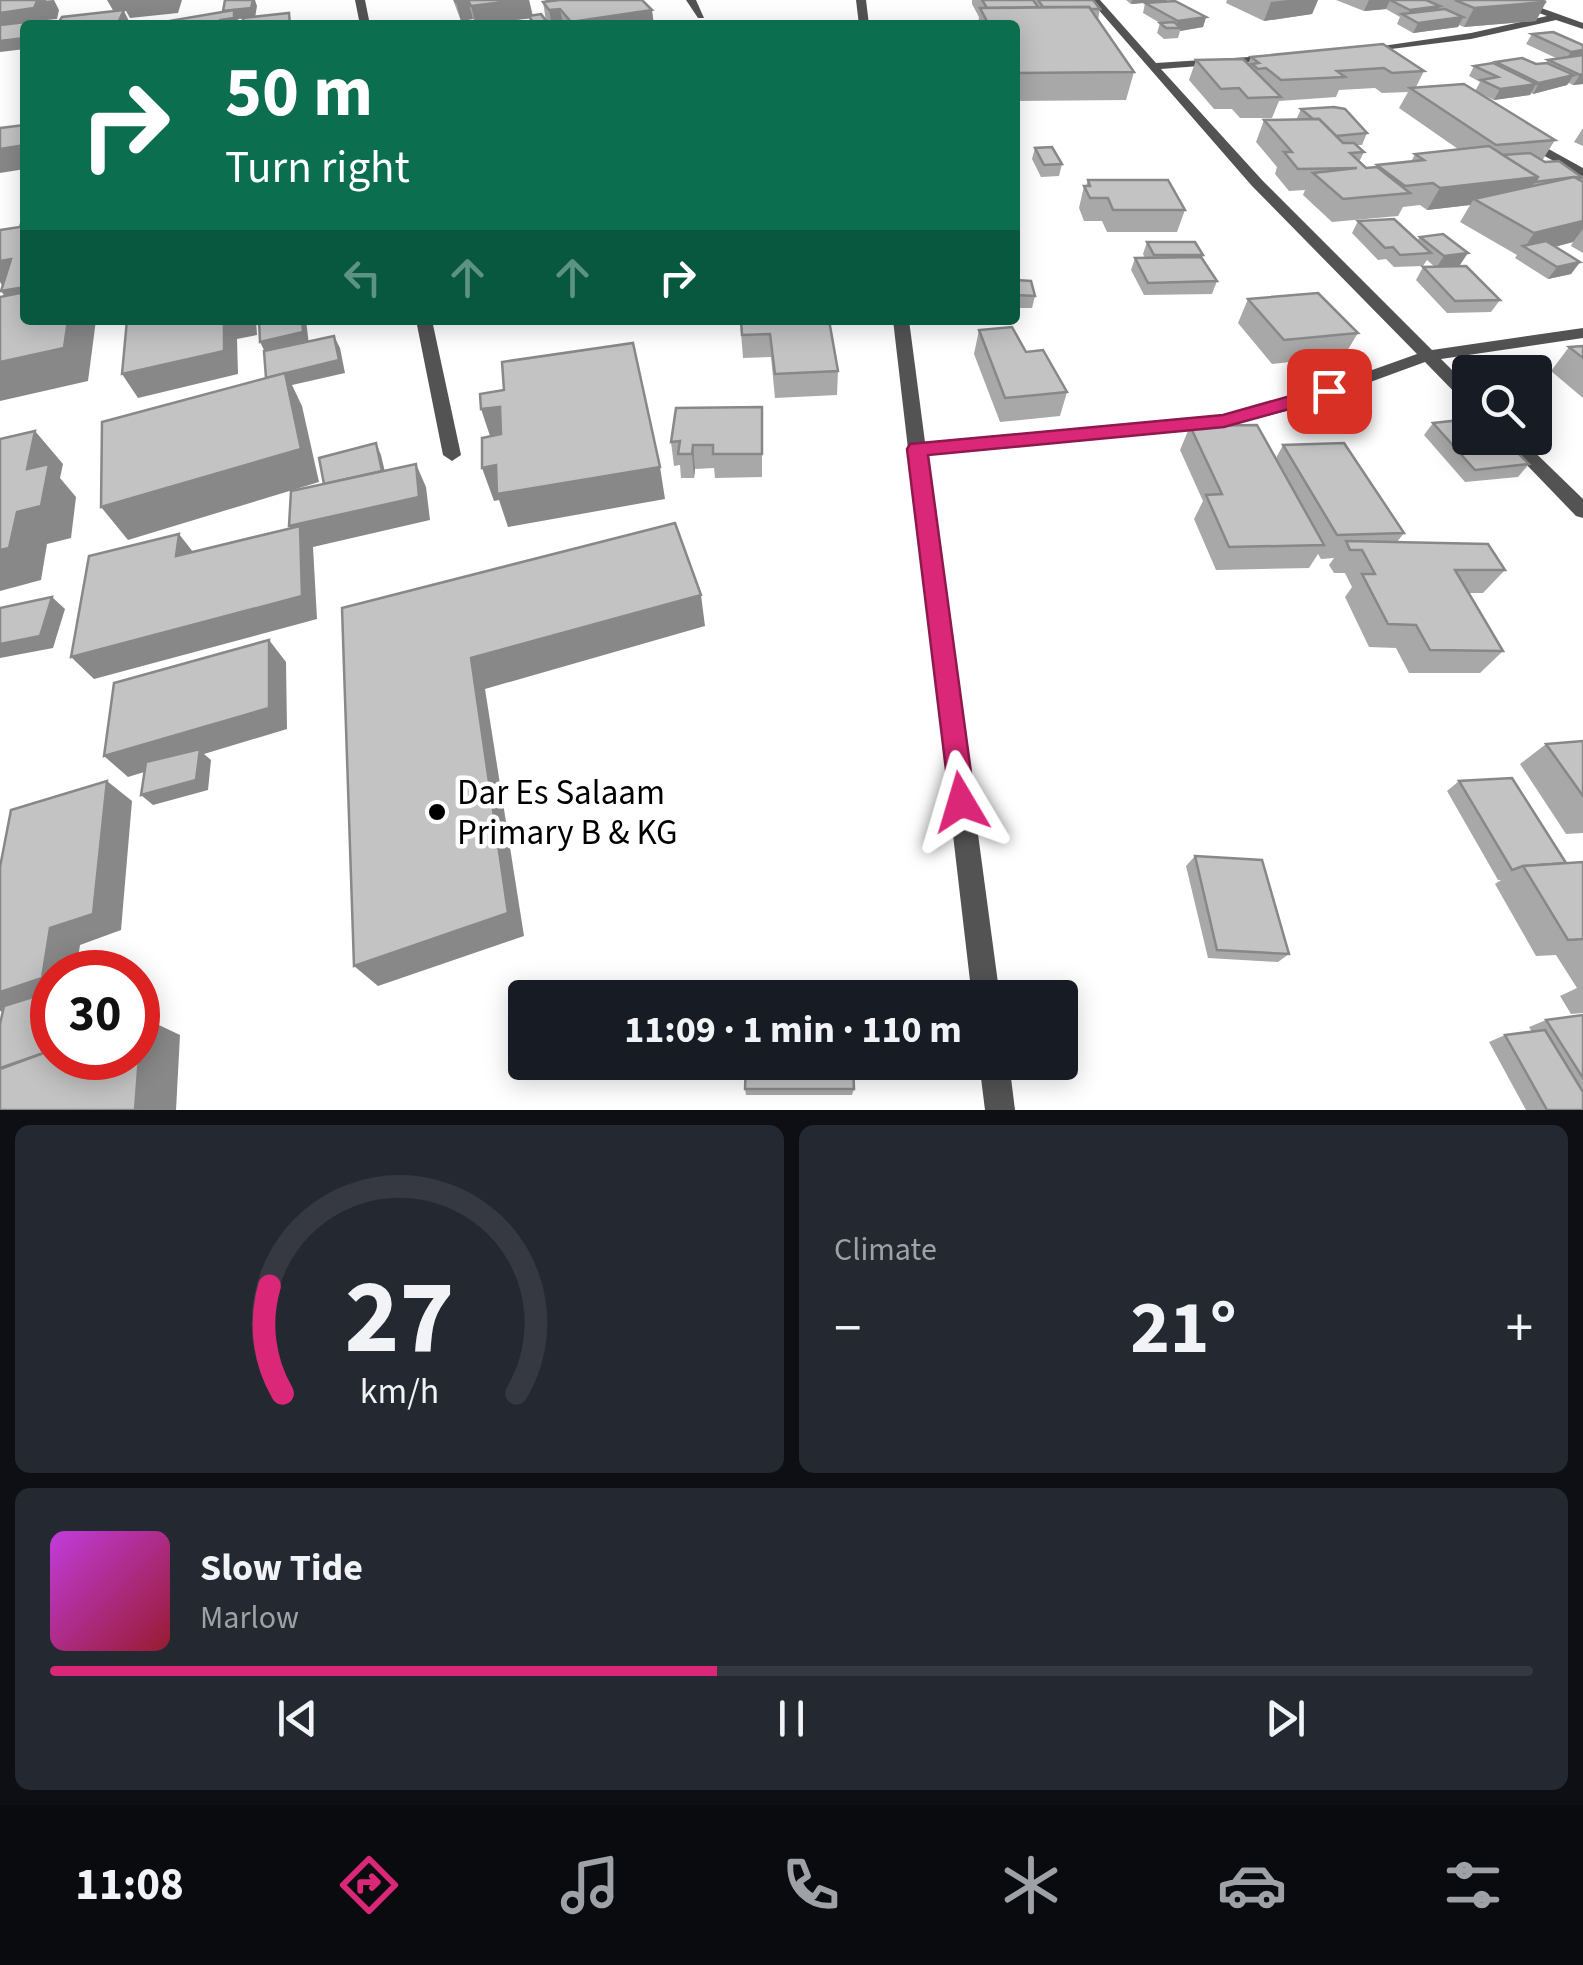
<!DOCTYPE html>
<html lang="en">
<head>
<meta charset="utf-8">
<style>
  :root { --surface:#171b24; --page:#242831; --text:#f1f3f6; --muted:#9ea1a6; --line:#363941; --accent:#db2777 }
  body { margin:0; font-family:"Source Sans 3",sans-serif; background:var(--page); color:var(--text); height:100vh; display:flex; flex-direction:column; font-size:38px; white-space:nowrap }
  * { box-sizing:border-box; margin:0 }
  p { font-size:32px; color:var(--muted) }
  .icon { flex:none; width:55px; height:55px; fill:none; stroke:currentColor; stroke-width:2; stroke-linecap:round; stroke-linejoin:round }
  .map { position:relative; height:1110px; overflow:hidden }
  .panel { display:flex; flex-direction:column; gap:15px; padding:15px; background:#0d0f14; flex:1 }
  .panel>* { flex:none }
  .top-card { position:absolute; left:20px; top:20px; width:1000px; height:305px; border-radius:10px; box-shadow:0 5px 25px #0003; background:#0b6e4f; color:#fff; overflow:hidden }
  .fabs { position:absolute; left:1452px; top:355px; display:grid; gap:20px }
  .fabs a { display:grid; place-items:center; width:100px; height:100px; border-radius:10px; background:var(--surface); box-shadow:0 5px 25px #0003; font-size:50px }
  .speed { position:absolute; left:30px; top:950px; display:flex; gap:20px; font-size:50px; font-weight:700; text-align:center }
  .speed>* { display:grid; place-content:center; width:130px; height:130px; border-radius:50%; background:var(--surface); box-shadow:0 5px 25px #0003; line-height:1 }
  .speed .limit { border:15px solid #d22; background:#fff; color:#111 }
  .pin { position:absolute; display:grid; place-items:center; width:85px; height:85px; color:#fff; margin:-42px; border-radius:20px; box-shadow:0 5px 15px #0006 }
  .me { position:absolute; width:110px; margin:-55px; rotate:353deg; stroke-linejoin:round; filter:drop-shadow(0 0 8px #0008) }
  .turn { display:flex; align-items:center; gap:35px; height:210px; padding:0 40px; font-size:45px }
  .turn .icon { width:130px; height:130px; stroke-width:2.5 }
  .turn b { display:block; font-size:70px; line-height:85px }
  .lanes { display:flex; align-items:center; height:95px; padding:0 40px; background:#0003; justify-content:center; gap:50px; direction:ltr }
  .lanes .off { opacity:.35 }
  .big { font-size:75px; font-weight:700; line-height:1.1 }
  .panel .card { flex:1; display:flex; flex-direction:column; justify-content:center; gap:15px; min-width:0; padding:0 35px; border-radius:15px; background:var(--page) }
  .panel .dial { align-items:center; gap:0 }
  .dial svg { height:260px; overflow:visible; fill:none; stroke:var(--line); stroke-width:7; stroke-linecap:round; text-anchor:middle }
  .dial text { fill:var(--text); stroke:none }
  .song { display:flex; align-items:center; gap:30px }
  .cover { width:120px; height:120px; border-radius:15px; background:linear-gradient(135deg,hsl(290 70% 55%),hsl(350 70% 35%)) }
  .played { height:10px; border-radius:5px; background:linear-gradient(90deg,var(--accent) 45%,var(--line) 45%) }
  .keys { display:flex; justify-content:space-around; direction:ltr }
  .heat { display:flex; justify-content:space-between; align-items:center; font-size:55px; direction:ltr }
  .panel .tiles { flex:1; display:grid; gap:15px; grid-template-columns:1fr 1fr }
  .card:last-child { grid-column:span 2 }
  .trip { position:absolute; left:508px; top:980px; width:570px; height:100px; border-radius:10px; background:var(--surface); box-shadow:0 5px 25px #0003; font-weight:700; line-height:100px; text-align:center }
  .menu { display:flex; height:160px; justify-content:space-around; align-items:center; background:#090b0e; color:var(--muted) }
  .menu .icon { width:70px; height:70px }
  .menu .current { color:var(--accent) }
  .menu b { font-size:45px; color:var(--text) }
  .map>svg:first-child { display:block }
</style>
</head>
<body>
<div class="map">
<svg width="1583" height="1110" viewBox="0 0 1583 1110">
  <rect width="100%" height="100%" fill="#fff"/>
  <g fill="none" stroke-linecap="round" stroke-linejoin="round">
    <g fill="#535353" fill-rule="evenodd">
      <polygon points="355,0 365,0 370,25 360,25"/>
      <polygon points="686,0 696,0 704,18 698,18"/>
      <polygon points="856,0 866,0 869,25 859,25"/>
      <polygon points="1090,0 1100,0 1156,63 1280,55 1276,60 1161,69 1262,180 1432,350 1583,328 1583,338 1441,359 1470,388 1470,403 1464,402 1425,362 1302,407 1224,427 927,454 1000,998 972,998 893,320 909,320 925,442 1224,415 1291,399 1417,354 1252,186"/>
      <polygon points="1505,0 1519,0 1583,23 1583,29 1556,20 1471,39 1367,52 1362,49 1471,33 1547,16"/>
      <polygon points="1525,136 1583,168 1583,177 1521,143 1519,140"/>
      <polygon points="416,320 432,320 461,455 452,461 443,455"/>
      <polygon points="1501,438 1520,438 1583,499 1583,518 1576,516"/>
      <polygon points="979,1062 1009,1062 1015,1110 985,1110"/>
    </g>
  </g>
  <g fill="#a8a8a8">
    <polygon points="453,0 529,0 533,16 547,22 548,25 531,25 529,18 475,25 473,19 461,21"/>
    <polygon points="545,0 642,0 654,25 549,25 546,21 543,2 546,2"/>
    <polygon points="972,0 1093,0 1100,9 1098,20 1134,72 1126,100 1015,101 1015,25 978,25 979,17 972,4"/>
    <polygon points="1126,0 1167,0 1167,1 1206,17 1203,27 1180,31 1178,38 1164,39 1157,33 1160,23 1143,13 1145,3 1156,2 1131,4"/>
    <polygon points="1227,0 1318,0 1312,14 1264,21 1226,3"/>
    <polygon points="1336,0 1541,0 1536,21 1464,27 1459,25 1458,27 1413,33 1397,24 1400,17 1386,9 1364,11"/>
    <polygon points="1532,34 1583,45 1583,84 1573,85 1569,83 1567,85 1533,94 1531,93 1530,95 1494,100 1475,91 1480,82 1469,76 1474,66 1495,64 1496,62 1536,64 1546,63 1548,60 1556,58 1526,44"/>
    <polygon points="1251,57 1424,71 1416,87 1555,140 1542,161 1583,176 1583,253 1571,246 1573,242 1555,247 1580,262 1571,274 1548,279 1515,258 1517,255 1460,222 1470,205 1427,210 1420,205 1403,207 1398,216 1332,222 1303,195 1305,190 1289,191 1275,174 1277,167 1256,142 1264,120 1296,120 1301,109 1367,133 1362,145 1356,145 1364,152 1359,162 1366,168 1376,167 1377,165 1411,162 1415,154 1458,149 1399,108 1408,92 1382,93 1375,88 1339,90 1336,97 1279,101 1272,118 1240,118 1232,109 1214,109 1189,80 1196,60 1248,64"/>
    <polygon points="1583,128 1583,146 1574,142"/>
    <polygon points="1035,148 1062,164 1059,176 1041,177 1032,159"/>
    <polygon points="1088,180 1185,210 1177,232 1107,232 1102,221 1084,221 1079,208 1084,186 1086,186"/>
    <polygon points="1358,221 1417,241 1420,237 1460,265 1445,267 1500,300 1491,312 1447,313 1416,280 1423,267 1435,267 1427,260 1423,266 1394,267 1386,259 1378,260 1352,233"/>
    <polygon points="1147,242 1203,255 1202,258 1217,281 1212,294 1144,295 1131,270 1135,258 1145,258 1143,254"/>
    <polygon points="1015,280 1035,296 1032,308 1015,308"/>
    <polygon points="1248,299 1358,333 1344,356 1272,364 1238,323"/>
    <polygon points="740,320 829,320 838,371 837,395 775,398 771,357 743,358"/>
    <polygon points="979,330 1026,352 1067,392 1060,416 1000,422 974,354"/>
    <polygon points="1583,346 1583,398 1551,371 1569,347"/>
    <polygon points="762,407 762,477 715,478 714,468 695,469 694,478 681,478 680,465 674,466 671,442"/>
    <polygon points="1433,423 1529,464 1518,477 1465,482 1424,435"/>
    <polygon points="1190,426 1276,458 1283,445 1404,533 1397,542 1505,570 1483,593 1469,593 1503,651 1480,673 1409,673 1396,648 1369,647 1345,597 1352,587 1345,573 1334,573 1329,565 1334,558 1321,559 1318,554 1309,568 1216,570 1194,519 1203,501 1180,450"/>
    <polygon points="1583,741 1583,833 1566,834 1520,764 1546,744"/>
    <polygon points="1459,781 1566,863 1583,862 1583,1013 1571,1014 1560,996 1577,988 1556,955 1536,956 1495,884 1501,880 1498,880 1447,791"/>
    <polygon points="1195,856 1289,954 1278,962 1208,958 1186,866"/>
    <polygon points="1583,1015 1583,1110 1526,1110 1489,1042 1505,1035 1532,1032 1529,1027 1546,1020"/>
    <polygon points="745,1089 854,1089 852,1095 746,1095"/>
  </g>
  <g fill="#888">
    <polygon points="54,0 59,10 57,19 47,20 46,25 25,25 0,33 0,13 37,1"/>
    <polygon points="107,0 182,0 178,13 130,18 126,11 124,11 131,25 117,25 114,12"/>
    <polygon points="253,0 255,0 257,6 255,18 238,19 240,25 219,25 223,11"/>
    <polygon points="468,0 473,19 461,21 456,2"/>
    <polygon points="521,0 529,0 533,18 476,25 471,6"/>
    <polygon points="547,0 613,0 560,9 563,25 552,25"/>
    <polygon points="1132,0 1167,0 1167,1 1131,4"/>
    <polygon points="1288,0 1318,0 1312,14 1264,21 1271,2"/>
    <polygon points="1369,0 1418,0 1390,0 1386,9 1364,11"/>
    <polygon points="1546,2 1536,21 1464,27 1474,8"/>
    <polygon points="1440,6 1435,16 1407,17 1410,10"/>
    <polygon points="652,10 654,25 571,25 571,22"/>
    <polygon points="1206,17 1203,27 1180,31 1181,28 1176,28 1178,21"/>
    <polygon points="1463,17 1458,27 1413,33 1418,23"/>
    <polygon points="25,38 25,49 0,52 0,41"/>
    <polygon points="1583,50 1583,60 1564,62 1571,52"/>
    <polygon points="1583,74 1583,84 1573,85 1580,75"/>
    <polygon points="1574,75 1567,85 1533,94 1539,83"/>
    <polygon points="1536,84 1530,95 1494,100 1500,89"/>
    <polygon points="25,145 25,169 0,173 0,149"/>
    <polygon points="1538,177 1524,199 1474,199 1470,205 1427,210 1440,188"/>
    <polygon points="1583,221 1583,229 1573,242 1534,252 1525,247 1534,233"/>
    <polygon points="1468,253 1460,265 1436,268 1444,256"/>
    <polygon points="11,259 3,287 0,282 0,261"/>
    <polygon points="1580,262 1571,274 1548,279 1557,267"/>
    <polygon points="25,287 25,313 18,315 1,291"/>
    <polygon points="68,320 96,320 88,381 0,401 0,362"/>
    <polygon points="224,320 256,320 257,335 237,339 238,374 138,398 122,374"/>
    <polygon points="302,320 306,320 309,345 266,354 260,342"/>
    <polygon points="334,336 340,348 345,373 292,385 302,406 319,482 128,540 101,507 266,378"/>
    <polygon points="500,407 510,439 492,442 481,409"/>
    <polygon points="35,431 63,464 60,478 76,497 71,538 47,544 41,580 0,591 0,550 27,469"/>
    <polygon points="376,443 381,455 388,485 331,501"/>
    <polygon points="693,445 695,469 694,478 692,454"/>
    <polygon points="416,464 426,487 430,520 313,547 317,619 94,679 71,657 300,543 289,526"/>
    <polygon points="496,465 660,467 665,499 508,527 499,500 494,501 482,468"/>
    <polygon points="179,534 197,557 176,556"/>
    <polygon points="701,595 705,626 485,689 524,936 378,986 354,966 471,658"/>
    <polygon points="52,597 65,609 53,648 0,658 0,644"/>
    <polygon points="269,640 286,662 287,729 204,754 211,760 208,790 153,805 141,795 199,755 128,777 104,756"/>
    <polygon points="107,781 132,801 121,930 80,945 76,972 52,972 52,1000 10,1014 0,1011 0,992 50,928"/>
    <polygon points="142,1017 180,1035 176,1110 135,1110"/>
  </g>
  <g fill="#c3c3c3" stroke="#888" stroke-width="2.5">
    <polygon points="0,0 46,0 37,1 34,8 0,13"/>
    <polygon points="225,0 253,0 251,8 223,11"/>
    <polygon points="455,0 521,0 471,6 468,0 456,2"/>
    <polygon points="560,0 642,0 652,10 571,22 560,9 549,10 543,2"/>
    <polygon points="982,0 1033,0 1038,7 987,8"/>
    <polygon points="1038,0 1093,0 1100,9 1091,9 1089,7 1043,7"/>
    <polygon points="1390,0 1426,0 1440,6 1410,10"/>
    <polygon points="1455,0 1541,0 1546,2 1474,8"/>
    <polygon points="1175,1 1206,17 1178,21 1145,3"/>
    <polygon points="1089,7 1134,72 1015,73 1015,25 989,25 980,8"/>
    <polygon points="1445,9 1463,17 1418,23 1402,14"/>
    <polygon points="124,10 117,25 54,25 57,25 62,17"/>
    <polygon points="234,10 234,18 220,20 219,25 168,25 169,21"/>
    <polygon points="289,13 290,25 306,23 306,25 243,25 243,18"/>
    <polygon points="541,14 547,22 534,24 529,16"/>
    <polygon points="35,21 32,25 25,25 25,38 0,41 0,25"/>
    <polygon points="1174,22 1181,28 1166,28 1160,23"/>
    <polygon points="1553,32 1583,45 1583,50 1571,52 1532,34"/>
    <polygon points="1383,44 1424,71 1392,73 1384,68 1337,71 1345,77 1281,80 1266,68 1258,69 1252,64 1259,63 1251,57"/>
    <polygon points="1583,55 1583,74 1580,75 1548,60"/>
    <polygon points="1522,58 1536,64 1547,63 1574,75 1539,83 1496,62"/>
    <polygon points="1243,59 1281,97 1248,98 1239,88 1221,89 1196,60"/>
    <polygon points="1493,63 1536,84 1500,89 1481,80 1498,77 1474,66"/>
    <polygon points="1464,84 1555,140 1496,145 1410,88"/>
    <polygon points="1334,107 1345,109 1367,133 1336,136 1319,119 1313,119 1301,109"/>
    <polygon points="1319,119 1343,143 1354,143 1364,152 1350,153 1366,168 1377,167 1410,193 1343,199 1313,173 1357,168 1298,169 1284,152 1292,152 1264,120"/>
    <polygon points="25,125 25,145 0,149 0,128"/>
    <polygon points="1489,146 1538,177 1440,188 1433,183 1405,186 1377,165 1424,160 1415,154"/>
    <polygon points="1052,147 1062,164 1044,165 1035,148"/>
    <polygon points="1530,153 1545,162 1559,161 1583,178 1574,177 1535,182 1538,177 1503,155"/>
    <polygon points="1574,177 1583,182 1583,221 1534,233 1474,199"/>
    <polygon points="1088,180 1168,180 1185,210 1113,210 1108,198 1090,198 1084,186 1090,186"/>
    <polygon points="25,212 25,287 1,291 11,259 0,261 0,230 20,227"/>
    <polygon points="1394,219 1431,253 1400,255 1393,247 1385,248 1358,221"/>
    <polygon points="1443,234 1468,253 1444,256 1420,237"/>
    <polygon points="1546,241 1580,262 1557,267 1523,246"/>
    <polygon points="1147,242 1195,242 1203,255 1154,255"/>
    <polygon points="1201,257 1217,281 1148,283 1135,258"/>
    <polygon points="1466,266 1500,300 1455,301 1423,267"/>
    <polygon points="1015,280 1031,281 1035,296 1015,295"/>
    <polygon points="25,292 25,320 68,320 64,348 0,362 0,297"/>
    <polygon points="1318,293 1358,333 1284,340 1248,299"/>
    <polygon points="127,320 224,320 224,351 122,374"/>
    <polygon points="259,320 302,320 303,332 260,342"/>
    <polygon points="741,320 829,320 838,371 775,374 770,334 742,335"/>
    <polygon points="1012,327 1026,352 1043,350 1067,392 1005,398 979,330"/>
    <polygon points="334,336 339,360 266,378 264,351"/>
    <polygon points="633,343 660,467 497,494 496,465 482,468 482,438 501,434 500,407 481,409 480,394 504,390 502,362"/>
    <polygon points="1583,346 1583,358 1569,347"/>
    <polygon points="285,373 301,449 101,507 102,422"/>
    <polygon points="762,407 762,454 713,454 713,445 693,445 692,454 678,454 680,441 671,442 676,408"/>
    <polygon points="1470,419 1470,438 1503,438 1529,464 1475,470 1433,423"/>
    <polygon points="1257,425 1324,545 1229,547 1206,495 1222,494 1190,426"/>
    <polygon points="35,431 27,469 49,464 41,506 17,512 9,548 0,550 0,439"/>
    <polygon points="376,443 382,471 324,484 319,458"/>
    <polygon points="1344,443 1404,533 1337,535 1283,445"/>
    <polygon points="416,464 419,497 289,526 291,491"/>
    <polygon points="675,523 701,595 471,658 508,913 354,966 342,608"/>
    <polygon points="300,526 302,596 71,657 89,556 179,534 176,556"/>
    <polygon points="1346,541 1488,544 1505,570 1455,570 1503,651 1430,650 1416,625 1388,624 1362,574 1375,574 1362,550 1350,550"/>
    <polygon points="52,597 40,636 0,644 0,608"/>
    <polygon points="269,640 269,708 104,756 114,683"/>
    <polygon points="1583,741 1583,796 1546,744"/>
    <polygon points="200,749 196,780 141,795 146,762"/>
    <polygon points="1512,778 1566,863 1523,866 1512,870 1459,781"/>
    <polygon points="107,781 93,914 50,928 42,978 0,992 0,867 11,810"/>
    <polygon points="1195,856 1262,860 1289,954 1217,950"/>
    <polygon points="1583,862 1583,939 1568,940 1523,866"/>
    <polygon points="52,991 52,1050 0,1068 0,1024 4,1006"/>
    <polygon points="1583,1015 1583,1078 1546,1020"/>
    <polygon points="142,1017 135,1110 0,1110 0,1069 52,1050 52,1058 138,1058 138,1019"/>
    <polygon points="1545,1030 1583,1092 1583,1110 1547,1110 1505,1035"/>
    <polygon points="746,1062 853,1062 854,1089 745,1089"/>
  </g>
  <polygon fill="#db2777" stroke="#8e194d" stroke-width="2.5" points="1329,385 1336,387 1336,396 1224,427 928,455 975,802 971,811 961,815 951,811 907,449 910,444 1223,415"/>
  <circle fill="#000" stroke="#fff" stroke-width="4" cx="437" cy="812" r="10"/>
  <g text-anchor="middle" stroke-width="9" stroke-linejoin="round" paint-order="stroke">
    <g font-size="35" fill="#000" stroke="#fff" text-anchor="start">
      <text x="457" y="804">Dar Es Salaam<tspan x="457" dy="40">Primary B &amp; KG</tspan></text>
    </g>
  </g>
</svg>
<div class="fabs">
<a><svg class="icon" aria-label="search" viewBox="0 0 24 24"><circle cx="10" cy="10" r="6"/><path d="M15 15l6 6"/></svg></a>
</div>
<div class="speed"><div class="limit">30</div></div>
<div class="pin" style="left:1329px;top:391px;background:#d93025"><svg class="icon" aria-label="arrive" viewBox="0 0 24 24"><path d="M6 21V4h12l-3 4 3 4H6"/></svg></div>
<svg class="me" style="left:961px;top:802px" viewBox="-20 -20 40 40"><path d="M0-17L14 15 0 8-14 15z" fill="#db2777" stroke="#fff" stroke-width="4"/></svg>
<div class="trip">11:09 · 1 min · 110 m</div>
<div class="top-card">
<div class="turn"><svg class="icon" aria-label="right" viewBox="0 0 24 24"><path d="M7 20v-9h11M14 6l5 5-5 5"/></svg><div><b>50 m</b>Turn right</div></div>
<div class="lanes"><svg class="icon off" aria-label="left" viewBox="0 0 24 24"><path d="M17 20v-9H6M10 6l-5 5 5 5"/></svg><svg class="icon off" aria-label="ahead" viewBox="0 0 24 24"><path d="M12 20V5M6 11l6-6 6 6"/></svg><svg class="icon off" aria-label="ahead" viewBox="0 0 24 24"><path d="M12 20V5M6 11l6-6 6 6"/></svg><svg class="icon" aria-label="right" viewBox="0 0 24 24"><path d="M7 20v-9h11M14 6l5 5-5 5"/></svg></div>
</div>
</div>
<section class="panel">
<div class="tiles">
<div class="card dial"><svg viewBox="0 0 100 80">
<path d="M14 69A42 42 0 1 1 86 69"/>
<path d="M14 69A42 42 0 0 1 10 36" stroke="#db2777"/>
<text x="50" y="56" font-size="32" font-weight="700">27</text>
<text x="50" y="72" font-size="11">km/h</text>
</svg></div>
<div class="card"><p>Climate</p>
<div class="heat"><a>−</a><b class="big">21°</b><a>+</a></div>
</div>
<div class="card">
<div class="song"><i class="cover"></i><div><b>Slow Tide</b><p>Marlow</p></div></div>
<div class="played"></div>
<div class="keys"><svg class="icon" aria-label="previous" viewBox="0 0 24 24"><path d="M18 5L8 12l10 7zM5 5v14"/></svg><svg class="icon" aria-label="pause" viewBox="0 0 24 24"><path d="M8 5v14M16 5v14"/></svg><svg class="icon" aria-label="next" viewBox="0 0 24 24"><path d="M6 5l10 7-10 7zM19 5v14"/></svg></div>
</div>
</div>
</section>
<nav class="menu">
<b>11:08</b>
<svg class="icon current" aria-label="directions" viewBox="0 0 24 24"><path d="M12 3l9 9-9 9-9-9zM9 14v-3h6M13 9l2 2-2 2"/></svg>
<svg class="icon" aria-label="music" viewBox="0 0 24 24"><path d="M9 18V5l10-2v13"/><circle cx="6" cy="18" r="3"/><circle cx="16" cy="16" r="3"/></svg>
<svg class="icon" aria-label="phone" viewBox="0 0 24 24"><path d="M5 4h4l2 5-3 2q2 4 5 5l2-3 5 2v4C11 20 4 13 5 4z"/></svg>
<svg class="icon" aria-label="climate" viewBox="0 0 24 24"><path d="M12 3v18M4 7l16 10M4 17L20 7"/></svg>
<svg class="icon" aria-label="car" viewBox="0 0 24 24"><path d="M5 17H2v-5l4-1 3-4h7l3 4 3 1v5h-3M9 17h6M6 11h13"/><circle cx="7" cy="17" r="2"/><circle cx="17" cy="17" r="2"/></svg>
<svg class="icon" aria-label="filters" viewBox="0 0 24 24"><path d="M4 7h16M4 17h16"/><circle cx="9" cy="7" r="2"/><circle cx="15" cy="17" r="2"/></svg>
</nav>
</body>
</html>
